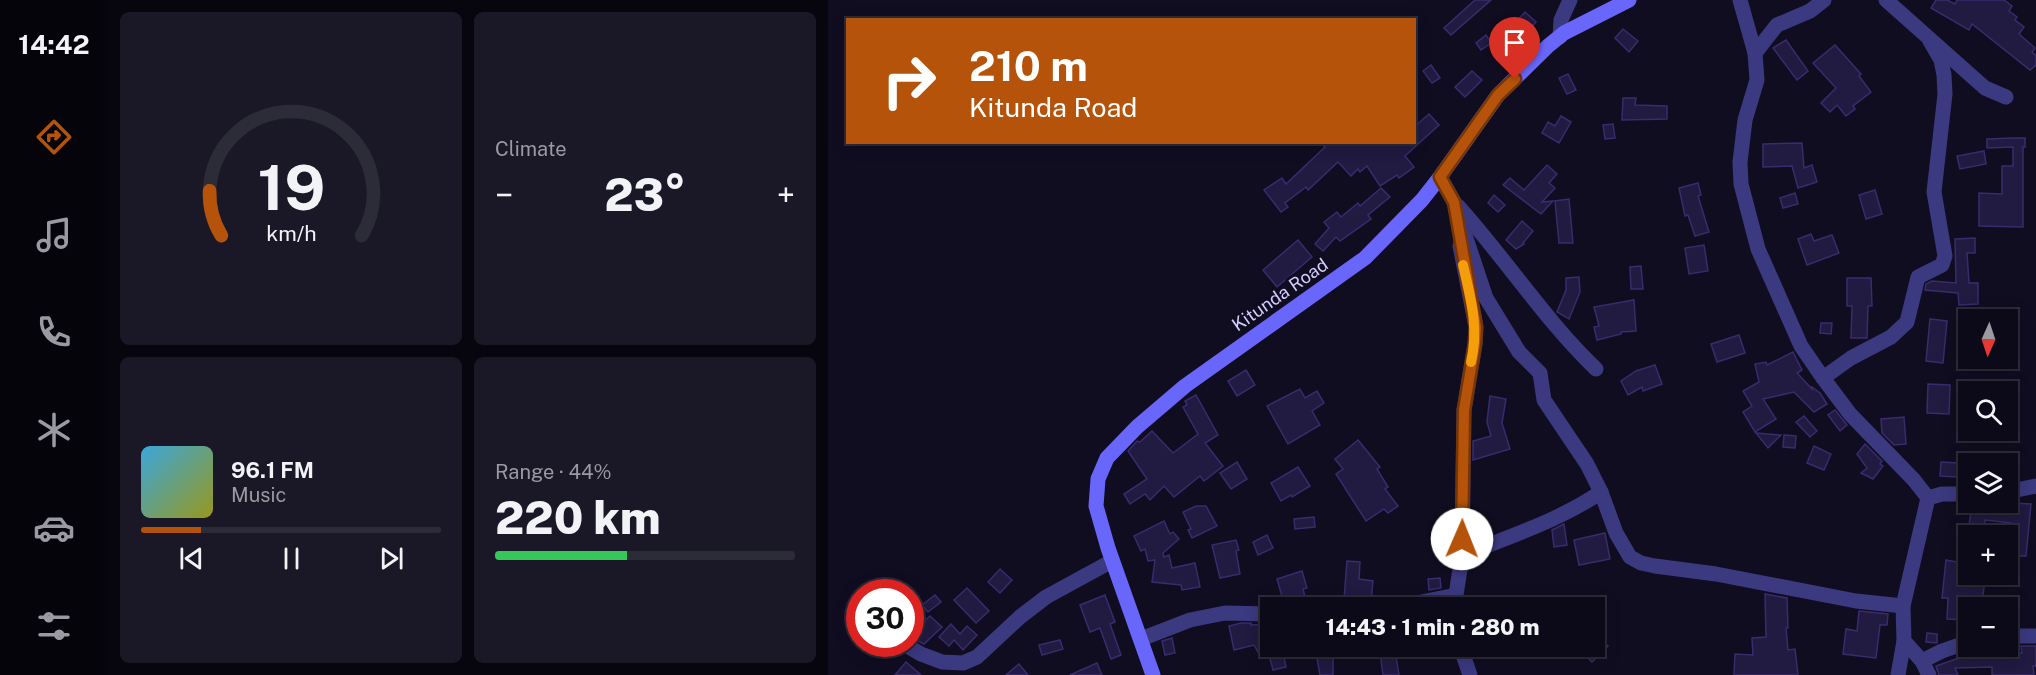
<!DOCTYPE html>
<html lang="en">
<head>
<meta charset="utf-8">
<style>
  :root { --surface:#0c0a19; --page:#1a1826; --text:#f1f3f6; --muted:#9a9aa2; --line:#2c2b38; --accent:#b45309 }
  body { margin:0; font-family:"Public Sans",sans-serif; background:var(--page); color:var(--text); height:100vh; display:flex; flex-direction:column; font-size:22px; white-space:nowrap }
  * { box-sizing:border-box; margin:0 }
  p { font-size:20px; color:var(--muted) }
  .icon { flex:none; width:33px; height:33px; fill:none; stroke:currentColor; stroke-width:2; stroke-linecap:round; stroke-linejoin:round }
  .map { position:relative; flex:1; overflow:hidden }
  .side { display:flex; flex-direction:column; gap:12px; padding:12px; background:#07060e; width:720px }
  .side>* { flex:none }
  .banner { position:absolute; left:18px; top:18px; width:570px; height:126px; border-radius:0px; box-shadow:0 3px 15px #0003,0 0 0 2px var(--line); background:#b45309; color:#fff; overflow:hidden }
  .needle { width:39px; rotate:183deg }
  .controls { position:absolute; left:1130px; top:309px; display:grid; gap:12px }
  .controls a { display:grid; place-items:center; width:60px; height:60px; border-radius:0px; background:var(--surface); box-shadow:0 3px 15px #0003,0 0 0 2px var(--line); font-size:30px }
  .speed { position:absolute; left:18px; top:579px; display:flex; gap:12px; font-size:30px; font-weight:700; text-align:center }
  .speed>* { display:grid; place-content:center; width:78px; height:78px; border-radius:50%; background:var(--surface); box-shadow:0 3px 15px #0003,0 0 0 2px var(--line); line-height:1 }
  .speed .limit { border:9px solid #d22; background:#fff; color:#111 }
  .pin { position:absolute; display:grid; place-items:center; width:51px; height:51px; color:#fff; margin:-62px -26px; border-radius:50% 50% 50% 0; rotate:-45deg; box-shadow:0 0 6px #0007 }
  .pin .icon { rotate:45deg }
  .me { position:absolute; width:66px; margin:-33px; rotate:1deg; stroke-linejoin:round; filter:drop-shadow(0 0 4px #0008) }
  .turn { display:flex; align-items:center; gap:21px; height:126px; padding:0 24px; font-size:27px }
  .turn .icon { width:78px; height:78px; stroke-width:2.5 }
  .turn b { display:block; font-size:42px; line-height:51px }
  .big { font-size:45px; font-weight:800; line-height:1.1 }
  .side .tile { flex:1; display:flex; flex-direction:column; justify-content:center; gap:9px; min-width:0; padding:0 21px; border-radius:9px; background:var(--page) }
  .side .dial { align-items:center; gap:0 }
  .dial svg { height:156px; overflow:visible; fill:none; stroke:var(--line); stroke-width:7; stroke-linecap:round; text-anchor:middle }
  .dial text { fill:var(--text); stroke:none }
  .song { display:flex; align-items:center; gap:18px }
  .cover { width:72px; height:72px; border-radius:9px; background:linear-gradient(135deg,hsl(200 70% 55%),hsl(60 70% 35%)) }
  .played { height:6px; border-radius:3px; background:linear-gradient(90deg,var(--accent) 20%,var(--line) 20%) }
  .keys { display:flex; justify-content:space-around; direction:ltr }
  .heat { display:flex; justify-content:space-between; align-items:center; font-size:33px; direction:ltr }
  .charge { height:9px; border-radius:4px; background:linear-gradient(90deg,#34c759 44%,var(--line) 0) }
  .side .tiles { flex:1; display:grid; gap:12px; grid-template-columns:repeat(2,1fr) }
  .trip { position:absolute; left:432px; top:597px; width:345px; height:60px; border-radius:0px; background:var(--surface); box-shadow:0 3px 15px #0003,0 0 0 2px var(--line); font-weight:800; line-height:60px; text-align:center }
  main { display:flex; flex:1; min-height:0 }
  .tabs { display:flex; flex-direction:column; width:108px; justify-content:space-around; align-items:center; background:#05040a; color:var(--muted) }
  .tabs .icon { width:42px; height:42px }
  .tabs .active { color:var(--accent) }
  .tabs b { font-size:27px; color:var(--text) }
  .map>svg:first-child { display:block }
</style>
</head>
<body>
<main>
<nav class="tabs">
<b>14:42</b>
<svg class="icon active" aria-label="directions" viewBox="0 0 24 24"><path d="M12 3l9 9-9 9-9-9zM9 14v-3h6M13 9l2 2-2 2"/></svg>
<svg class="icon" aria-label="music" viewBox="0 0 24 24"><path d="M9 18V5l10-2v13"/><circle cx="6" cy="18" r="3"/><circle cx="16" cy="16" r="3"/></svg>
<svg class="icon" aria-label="phone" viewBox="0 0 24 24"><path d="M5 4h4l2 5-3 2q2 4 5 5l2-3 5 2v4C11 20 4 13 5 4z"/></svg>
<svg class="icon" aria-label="climate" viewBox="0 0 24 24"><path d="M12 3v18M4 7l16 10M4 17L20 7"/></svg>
<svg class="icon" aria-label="car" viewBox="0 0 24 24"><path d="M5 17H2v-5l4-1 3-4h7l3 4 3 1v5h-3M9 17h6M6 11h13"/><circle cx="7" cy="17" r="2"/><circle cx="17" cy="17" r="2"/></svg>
<svg class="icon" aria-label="filters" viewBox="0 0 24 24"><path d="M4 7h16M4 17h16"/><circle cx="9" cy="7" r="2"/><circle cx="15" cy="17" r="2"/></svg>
</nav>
<section class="side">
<div class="tiles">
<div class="tile dial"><svg viewBox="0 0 100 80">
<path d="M14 69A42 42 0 1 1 86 69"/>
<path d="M14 69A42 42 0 0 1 8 46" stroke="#b45309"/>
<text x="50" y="56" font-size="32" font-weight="700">19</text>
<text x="50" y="72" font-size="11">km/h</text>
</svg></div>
<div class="tile"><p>Climate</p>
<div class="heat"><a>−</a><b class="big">23°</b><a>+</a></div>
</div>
<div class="tile">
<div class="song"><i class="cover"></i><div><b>96.1 FM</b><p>Music</p></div></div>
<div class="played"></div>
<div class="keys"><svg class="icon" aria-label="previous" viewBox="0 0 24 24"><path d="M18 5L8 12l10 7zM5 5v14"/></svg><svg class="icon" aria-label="pause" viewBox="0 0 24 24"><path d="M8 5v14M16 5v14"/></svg><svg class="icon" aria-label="next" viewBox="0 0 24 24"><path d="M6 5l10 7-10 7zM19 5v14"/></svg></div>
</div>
<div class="tile"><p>Range · 44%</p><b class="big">220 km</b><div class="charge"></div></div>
</div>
</section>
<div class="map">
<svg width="1208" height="675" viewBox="0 0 1208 675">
  <rect width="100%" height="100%" fill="#100d21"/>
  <g fill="#211a41" stroke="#382c6d" stroke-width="1.5">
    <polygon points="647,0 663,0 623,35 616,28"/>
    <polygon points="1108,0 1119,0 1127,4 1129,0 1176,0 1184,6 1181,11 1189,17 1187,20 1196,27 1191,34 1207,48 1204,52 1208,56 1208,65 1202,70 1144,24 1141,30 1103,8"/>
    <polygon points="697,12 708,22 698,34 686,24"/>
    <polygon points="795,29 810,41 801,52 787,38"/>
    <polygon points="658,35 663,43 653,50 648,43"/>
    <polygon points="958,40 980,71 969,80 945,48"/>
    <polygon points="1007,45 1033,74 1031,76 1043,92 1025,106 1027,109 1018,116 1009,105 1002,112 993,103 1008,88 985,63"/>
    <polygon points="603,65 612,78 604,83 595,71"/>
    <polygon points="644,71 654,80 637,97 627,87"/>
    <polygon points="740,74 748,90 739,94 731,78"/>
    <polygon points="795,98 808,98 807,105 839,106 839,119 794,120"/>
    <polygon points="601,114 611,125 577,156 586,167 571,178 569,175 552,186 539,166 532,172 530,169 523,176 510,162 480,190 478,187 457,203 460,207 453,212 436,190 454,178 458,184 497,147 492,142 586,142 586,127"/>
    <polygon points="733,116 743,122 731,143 714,133 720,122 727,126"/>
    <polygon points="785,124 787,138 777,139 775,125"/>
    <polygon points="1185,138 1197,138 1197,147 1195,147 1195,227 1151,226 1151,193 1174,194 1174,166 1185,166 1185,147 1159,148 1159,139"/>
    <polygon points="974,143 976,168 984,165 989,182 970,188 964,166 935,167 935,144"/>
    <polygon points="1156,151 1158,164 1132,169 1129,156"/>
    <polygon points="719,165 729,174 721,183 727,188 714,202 725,201 713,214 675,185 682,178 696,190"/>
    <polygon points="870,183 873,195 870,196 881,232 867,236 860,215 857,216 851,188"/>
    <polygon points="553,188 562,197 540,215 543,219 512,241 508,237 495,251 487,244 501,228 496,222 509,212 513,217 530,203 532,206"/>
    <polygon points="1047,190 1054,214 1038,219 1031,195"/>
    <polygon points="967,193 970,204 955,208 952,198"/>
    <polygon points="666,195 677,205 670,212 660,203"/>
    <polygon points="741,199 745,243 731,243 727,201"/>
    <polygon points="694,221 705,231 695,243 696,244 688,249 678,240"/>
    <polygon points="983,234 986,241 1004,235 1011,253 979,265 970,239"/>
    <polygon points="1147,238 1147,253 1139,253 1141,283 1150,283 1150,304 1131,305 1130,293 1097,290 1098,284 1104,281 1128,283 1127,239"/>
    <polygon points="470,240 484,257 449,287 435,270"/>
    <polygon points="876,245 880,271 861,274 857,248"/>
    <polygon points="813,266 815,289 803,289 802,267"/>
    <polygon points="751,277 752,292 741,319 729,312 738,290 738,278"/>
    <polygon points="1019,278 1043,278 1044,306 1040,306 1039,338 1023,338 1024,306 1019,306"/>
    <polygon points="806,300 808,331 793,332 793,334 769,340 766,327 771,326 766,307"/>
    <polygon points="1102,319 1119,321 1115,363 1098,361"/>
    <polygon points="993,323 1004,323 1003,334 992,333"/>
    <polygon points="911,335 917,353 889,362 883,344"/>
    <polygon points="965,352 974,370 969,373 984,389 984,387 992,393 999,404 986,412 966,392 935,399 948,419 927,432 915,412 924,406 915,391 931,382 927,364 938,362 939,365"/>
    <polygon points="827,365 834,384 815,391 814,387 800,395 793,381 808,371"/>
    <polygon points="418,370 427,385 409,396 400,381"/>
    <polygon points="1100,384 1122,385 1121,414 1099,413"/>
    <polygon points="472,389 477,398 489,391 496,403 484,411 492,425 460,444 439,406"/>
    <polygon points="368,395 390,435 377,443 395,466 376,481 372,476 346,497 336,486 322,500 317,494 302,504 296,494 319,479 300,451 309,441 312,442 324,431 345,453 370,434 355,407 359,405 357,401"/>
    <polygon points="662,396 678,399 674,423 682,449 645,460 645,441 663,436 659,422"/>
    <polygon points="1007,410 1019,425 1012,431 1000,415"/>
    <polygon points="976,416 989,431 982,437 968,422"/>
    <polygon points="1076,417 1078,444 1066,445 1054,433 1053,419"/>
    <polygon points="928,433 953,435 940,448"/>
    <polygon points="956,435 968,436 967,448 955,447"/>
    <polygon points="530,440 552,467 549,469 560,487 557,489 570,506 560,513 556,509 538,521 508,474 515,469 507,459"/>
    <polygon points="1037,444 1054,461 1052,464 1055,466 1045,479 1033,473 1039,468 1029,454"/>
    <polygon points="986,446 1003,454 996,470 979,463"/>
    <polygon points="409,462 419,479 403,489 392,473"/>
    <polygon points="1113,462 1130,463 1129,477 1112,476"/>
    <polygon points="470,467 482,486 464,497 463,495 453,501 443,483"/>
    <polygon points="1184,503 1203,504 1198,556 1180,556 1183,523 1157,520 1155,536 1140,536 1143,509 1183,513"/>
    <polygon points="368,506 378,506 389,526 364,538 360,530 363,529 355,512"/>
    <polygon points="486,517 487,527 467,529 466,519"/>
    <polygon points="336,521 342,534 345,532 351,539 335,553 336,557 341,555 344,568 367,563 372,587 354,590 353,585 324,582 327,560 320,561 317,549 313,551 306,536"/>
    <polygon points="736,524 739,545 726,547 724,530"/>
    <polygon points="777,533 782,559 751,565 746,540"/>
    <polygon points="439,535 445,548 430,555 425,542"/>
    <polygon points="408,540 411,550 408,551 412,574 392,578 384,545"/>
    <polygon points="1118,560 1140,564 1140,574 1158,574 1153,608 1140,608 1140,620 1119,619 1120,598 1114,598"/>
    <polygon points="519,561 532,562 531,579 545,581 543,602 516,599"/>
    <polygon points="172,569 184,580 172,593 160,582"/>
    <polygon points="474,571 479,588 475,589 477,597 456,603 449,579"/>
    <polygon points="612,578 613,588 601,590 600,579"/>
    <polygon points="139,588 161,611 148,623 126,600"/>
    <polygon points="937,594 959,598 960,628 958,628 960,650 967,649 970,675 906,675 907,654 925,655 924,638 938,637"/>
    <polygon points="107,595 113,602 100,612 94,605"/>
    <polygon points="277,595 287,622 282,624 293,655 283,659 272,628 262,632 252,605"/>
    <polygon points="1031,611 1060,614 1059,625 1052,625 1048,658 1015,654 1018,629 1029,631"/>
    <polygon points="102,616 114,627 96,644 82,637 82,634"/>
    <polygon points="413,623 423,623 423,625 442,624 442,645 440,646 491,646 491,654 456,657 458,667 445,670 439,647 430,652 426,645 406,650 401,626"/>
    <polygon points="123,624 132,634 139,626 149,635 135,650 126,640 121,646 111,637"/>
    <polygon points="1099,633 1109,634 1109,643 1098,642"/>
    <polygon points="766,634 780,646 764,662 748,646 766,646"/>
    <polygon points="344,638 347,653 337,655 334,641"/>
    <polygon points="232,640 235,649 214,655 211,645"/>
    <polygon points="605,646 623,646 624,653 607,657"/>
    <polygon points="1148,646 1163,646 1163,657 1194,653 1193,646 1208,646 1208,666 1205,666 1206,675 1164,675 1164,667 1127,668 1130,675 1111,675 1108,666 1134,657 1134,654 1143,652"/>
    <polygon points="567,650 571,675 555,675 552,653"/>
    <polygon points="505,657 505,675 492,675 489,658"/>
    <polygon points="78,662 93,675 67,675"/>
    <polygon points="269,663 274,675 242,675"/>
    <polygon points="191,664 200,675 178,675"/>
  </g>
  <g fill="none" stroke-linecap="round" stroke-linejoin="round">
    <g stroke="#3b397f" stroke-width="15">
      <polyline points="912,0 927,53 929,80 917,120 912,162 913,184 930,249 973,346 995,378 1022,414 1086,480 1100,498"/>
      <polyline points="1058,0 1157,88 1178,97"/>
      <polyline points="732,37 733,20 742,0"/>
      <polyline points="927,53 949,25 982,11 996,0"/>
      <polyline points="612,177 626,202 658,298 691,352 712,373 716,400 759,464 773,492 788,533 802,557 813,563 827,566 888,574 1028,601 1075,606"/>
      <path d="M630 206C678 259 716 319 768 369"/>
      <polyline points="995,378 1023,358 1063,337 1079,322 1090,277 1114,265 1117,256 1106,192 1117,94 1116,75 1113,60 1102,41"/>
      <polyline points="1179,492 1208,486"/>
      <path d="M634 556C681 536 731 521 773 492"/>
      <polyline points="502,608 515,608"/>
      <polyline points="564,608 628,595 634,556 636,410 647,344 648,327 632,246"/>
      <polyline points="1179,636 1208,636"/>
      <polyline points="313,639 362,620 397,613 442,614"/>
      <polyline points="1076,641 1094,661 1101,675"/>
      <polyline points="76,644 93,654 114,662 135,663 149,657 192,617 218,597 284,561"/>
      <polyline points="632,646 642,675"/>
      <polyline points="1094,661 1114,651 1140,642"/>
      <polyline points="1070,675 1076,641 1075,606 1100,498 1114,494 1140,494"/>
    </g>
    <polyline stroke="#6966fc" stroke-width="15" points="325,675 280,548 268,506 270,479 279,458 309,427 357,386 537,258 594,200 612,177 670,95 720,46 736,33 801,0"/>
  </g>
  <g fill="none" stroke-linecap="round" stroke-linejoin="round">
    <defs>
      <polyline id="route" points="634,539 636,410 647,344 648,327 626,202 612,177 670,95 687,79"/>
    </defs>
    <use href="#route" stroke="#753606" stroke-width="15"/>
    <use href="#route" stroke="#b45309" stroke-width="10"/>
    <path stroke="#f59e0b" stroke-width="10" d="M635 265C643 300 651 327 643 362"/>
  </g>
  <g text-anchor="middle" stroke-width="6" stroke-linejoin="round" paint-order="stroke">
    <g font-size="18" fill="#d3cefe" stroke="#100d21">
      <text transform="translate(452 295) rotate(-35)" y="6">Kitunda Road</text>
    </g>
  </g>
</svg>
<div class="controls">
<a><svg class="needle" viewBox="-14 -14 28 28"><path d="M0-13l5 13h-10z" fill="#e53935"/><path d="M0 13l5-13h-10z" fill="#9a9aa2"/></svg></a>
<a><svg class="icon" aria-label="search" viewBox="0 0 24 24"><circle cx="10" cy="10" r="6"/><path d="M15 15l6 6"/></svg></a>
<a><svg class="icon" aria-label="layers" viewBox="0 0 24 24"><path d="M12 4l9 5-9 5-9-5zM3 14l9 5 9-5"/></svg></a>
<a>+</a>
<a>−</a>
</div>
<div class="speed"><div class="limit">30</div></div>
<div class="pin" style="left:687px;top:79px;background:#d93025"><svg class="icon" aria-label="arrive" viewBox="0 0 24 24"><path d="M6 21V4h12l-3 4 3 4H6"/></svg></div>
<svg class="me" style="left:634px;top:539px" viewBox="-20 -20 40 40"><circle r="19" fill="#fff"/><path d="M0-13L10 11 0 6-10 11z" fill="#b45309"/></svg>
<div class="trip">14:43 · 1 min · 280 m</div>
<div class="banner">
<div class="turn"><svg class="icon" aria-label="right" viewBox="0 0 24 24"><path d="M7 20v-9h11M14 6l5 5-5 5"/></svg><div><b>210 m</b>Kitunda Road</div></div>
</div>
</div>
</main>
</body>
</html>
